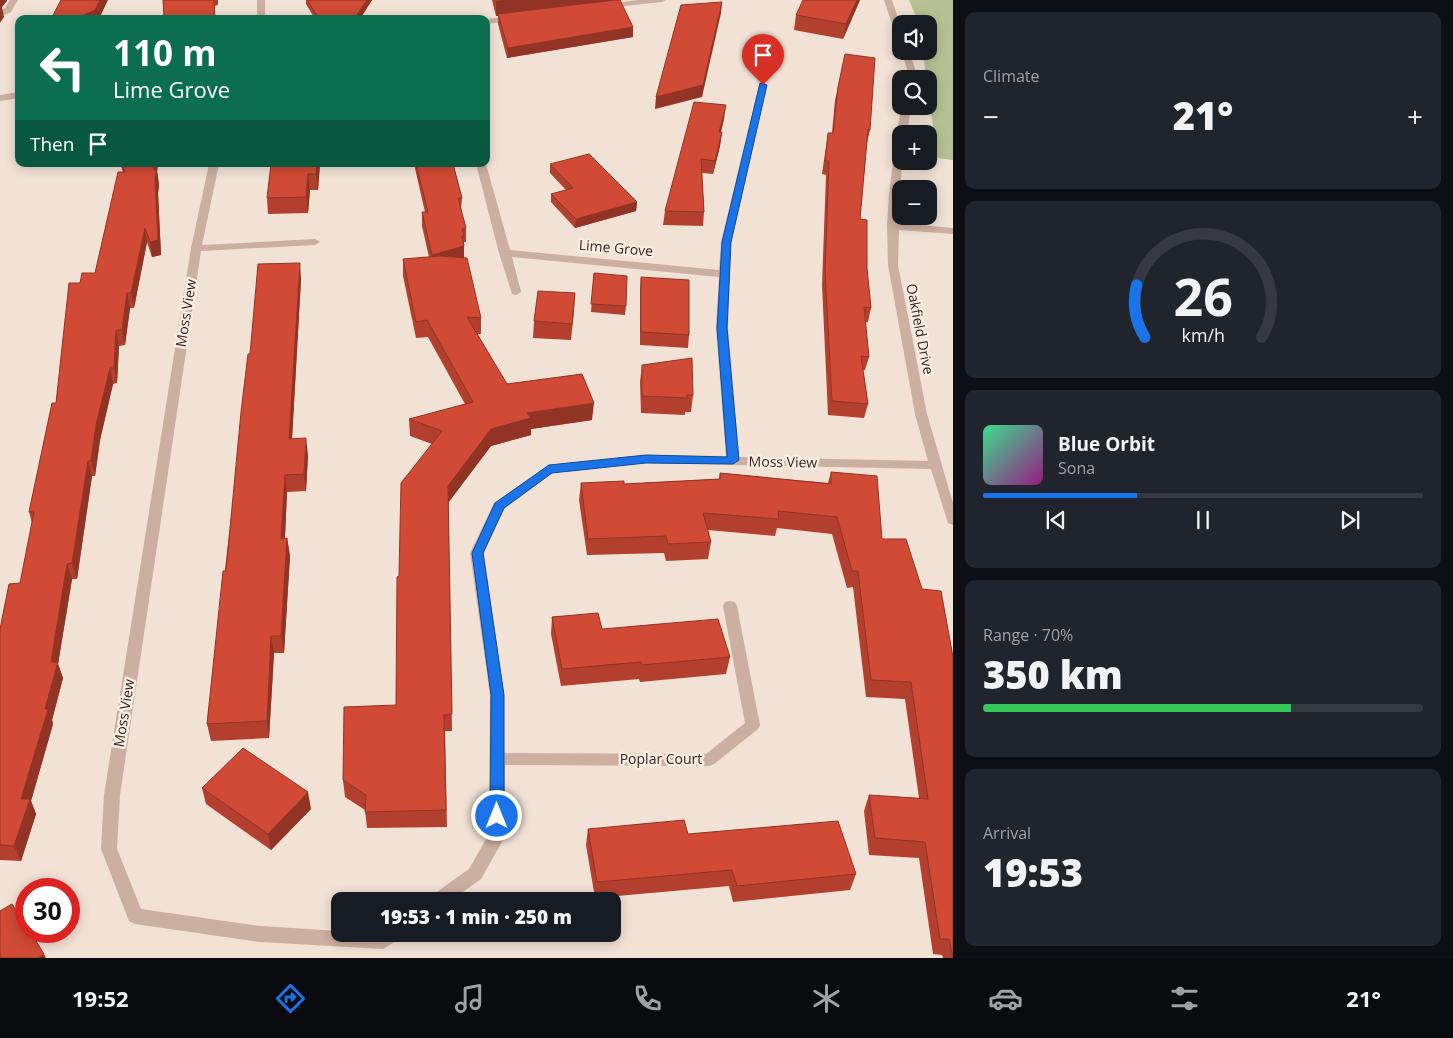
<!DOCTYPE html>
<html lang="en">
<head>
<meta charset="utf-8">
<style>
  :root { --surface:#171b24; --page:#20242c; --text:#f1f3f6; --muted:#9ea1a6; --line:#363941; --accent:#1a73e8 }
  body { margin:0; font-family:"Open Sans",sans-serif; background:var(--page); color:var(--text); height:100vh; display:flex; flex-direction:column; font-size:19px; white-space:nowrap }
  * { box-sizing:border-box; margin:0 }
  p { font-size:16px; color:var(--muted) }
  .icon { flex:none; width:28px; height:28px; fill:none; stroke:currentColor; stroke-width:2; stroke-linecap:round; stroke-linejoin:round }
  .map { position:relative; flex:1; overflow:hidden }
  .details { display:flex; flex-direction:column; gap:12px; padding:12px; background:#0d0f14; width:500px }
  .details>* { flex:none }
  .guide { position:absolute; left:15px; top:15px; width:475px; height:152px; border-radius:10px; box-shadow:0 2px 12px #0003; background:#0b6e4f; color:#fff; overflow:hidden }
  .fabs { position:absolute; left:892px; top:15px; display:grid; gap:10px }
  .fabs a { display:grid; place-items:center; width:45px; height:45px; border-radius:10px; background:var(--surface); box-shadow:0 2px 12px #0003; font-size:25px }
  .speed { position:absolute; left:15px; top:878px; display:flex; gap:10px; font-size:25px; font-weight:700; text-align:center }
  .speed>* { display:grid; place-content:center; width:65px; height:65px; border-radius:50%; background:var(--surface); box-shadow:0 2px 12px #0003; line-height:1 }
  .speed .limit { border:8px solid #d22; background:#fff; color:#111 }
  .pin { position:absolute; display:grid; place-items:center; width:42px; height:42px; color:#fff; margin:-51px -21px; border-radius:50% 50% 50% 0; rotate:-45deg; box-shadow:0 0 5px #0007 }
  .pin .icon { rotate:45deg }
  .me { position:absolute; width:55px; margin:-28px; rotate:0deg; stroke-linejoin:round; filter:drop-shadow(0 0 4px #0008) }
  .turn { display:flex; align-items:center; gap:18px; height:105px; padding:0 15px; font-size:22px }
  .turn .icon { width:65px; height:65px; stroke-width:2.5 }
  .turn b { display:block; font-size:35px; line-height:42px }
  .then { display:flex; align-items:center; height:48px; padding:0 15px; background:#0003; gap:10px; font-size:19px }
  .big { font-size:38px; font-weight:800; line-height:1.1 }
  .details .widget { flex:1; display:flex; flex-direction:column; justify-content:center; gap:8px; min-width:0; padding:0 18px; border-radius:10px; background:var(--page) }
  .details .dial { align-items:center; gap:0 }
  .dial svg { height:130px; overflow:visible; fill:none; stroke:var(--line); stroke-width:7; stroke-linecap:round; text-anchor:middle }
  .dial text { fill:var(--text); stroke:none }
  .song { display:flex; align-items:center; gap:15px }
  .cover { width:60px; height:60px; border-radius:8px; background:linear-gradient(135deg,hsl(150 70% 55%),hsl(310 70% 35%)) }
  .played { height:5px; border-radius:2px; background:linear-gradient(90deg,var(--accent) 35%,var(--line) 35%) }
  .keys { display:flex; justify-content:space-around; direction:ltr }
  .heat { display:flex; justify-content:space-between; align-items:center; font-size:28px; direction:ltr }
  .charge { height:8px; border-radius:4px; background:linear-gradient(90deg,#34c759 70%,var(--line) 0) }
  .trip { position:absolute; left:331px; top:892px; width:290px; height:50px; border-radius:10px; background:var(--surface); box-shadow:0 2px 12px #0003; font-weight:800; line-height:50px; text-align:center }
  .tabs { display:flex; height:80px; justify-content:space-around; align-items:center; background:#090b0e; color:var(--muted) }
  .tabs .icon { width:35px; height:35px }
  .tabs .selected { color:var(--accent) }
  .tabs b { font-size:22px; color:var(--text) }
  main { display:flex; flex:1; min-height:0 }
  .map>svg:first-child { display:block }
</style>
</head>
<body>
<main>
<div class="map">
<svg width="953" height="958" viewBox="0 0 953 958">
  <rect width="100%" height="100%" fill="#f2e1d5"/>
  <polygon fill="#b7c294" points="909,0 953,0 953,160 937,158 929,96 929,79 926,79 923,51 929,51 929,24 919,24"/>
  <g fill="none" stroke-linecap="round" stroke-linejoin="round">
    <g fill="#cbafa0" fill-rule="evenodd">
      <polygon points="10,0 18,0 11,12 0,17 0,11 5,8"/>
      <rect x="257" y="0" width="8" height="19"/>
      <polygon points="639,0 666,0 662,2 605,8 601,6 605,4"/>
      <polygon points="884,0 892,0 901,27 901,41 897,39"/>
      <polygon points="514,16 517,16 517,20 486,24 486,19"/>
      <polygon points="901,50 909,51 915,69 914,79 906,79 907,69"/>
      <polygon points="763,82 767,85 731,242 728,328 739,457 928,461 915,414 888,265 887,226 889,194 896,139 900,136 897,134 901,106 911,106 907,134 901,134 901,161 903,161 899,194 899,223 953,228 953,234 899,230 898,265 927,414 953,503 953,525 948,523 947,520 931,469 646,463 552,473 504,509 484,553 504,695 504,753 706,754 745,723 723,606 725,602 730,601 735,602 737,606 760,725 758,729 714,764 709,766 505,765 505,835 503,840 481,879 450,901 429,901 431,896 469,869 489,834 490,695 470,553 494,503 549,465 646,455 726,456 716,328 719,277 512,257 521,292 516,295 512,294 499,253 476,164 486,164 510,250 719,270 721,242 759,85"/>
      <polygon points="19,92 19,98 0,101 0,95"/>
      <polygon points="209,164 219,164 202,245 315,239 320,242 315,245 201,251 120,795 117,849 141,909 260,926 340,931 340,934 401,934 399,939 383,949 260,942 135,924 129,921 101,849 104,795 191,248"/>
    </g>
  </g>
  <g fill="#b3402e">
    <polygon points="163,0 218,0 218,5 214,6"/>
    <polygon points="306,0 372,0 360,19 315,19 306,4"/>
    <polygon points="492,0 620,0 633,37 507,58 498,24 498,16 496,16"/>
    <polygon points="860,0 843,39 794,30 796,15"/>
    <polygon points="838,87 870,130 867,143 860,219 871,308 868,322 865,322 869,357 865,370 863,370 868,404 864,418 828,415 822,285 826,175 822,174 828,133 832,133 835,100"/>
    <polygon points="724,119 721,132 720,146 713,174 702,173 704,212 703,226 663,225 665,211"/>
    <polygon points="120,164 158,164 157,171 159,185 158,193 161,255 152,257 147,242 134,308 130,308 125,345 119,346 117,383 113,384 100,440 95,476 92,476 77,579 72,579 58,664 63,678 52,720 53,724 31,801 36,814 21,861 0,860 0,629 20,583 32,523 29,512 56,403 80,283 95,273 123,172"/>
    <polygon points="271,164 320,164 318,190 310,190 308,213 268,214 267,198"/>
    <polygon points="414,164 453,164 462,198 461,211 466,228 466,242 464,242 464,257 481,318 481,334 477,334 507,384 592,420 531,429 531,435 491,446 448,503 452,731 445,731 447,827 367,828 365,810 345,797 343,780 396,705 399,576 432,444 410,436 409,419 465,404 428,337 416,338 403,276 403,259 429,257 422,226 422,212 425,212"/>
    <polygon points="550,164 637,202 636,211 575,228 551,202 551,194 566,190 550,173"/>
    <polygon points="594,273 626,306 625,315 591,312"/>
    <polygon points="641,277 689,335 688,348 640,345 640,289"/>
    <polygon points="301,279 292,439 308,455 306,491 287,492 285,539 287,538 290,556 284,653 274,653 269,738 211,741 207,724 250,354"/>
    <polygon points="575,293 571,340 533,338 534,321"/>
    <polygon points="642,365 693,395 691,412 685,412 685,415 641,413 640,382"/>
    <polygon points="831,472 882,539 906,539 953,958 943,958 942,955 933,954 919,858 869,855 864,811 869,795 919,798 905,699 866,697 853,587 847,588 832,534 777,528 775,536 708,530 711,542 708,559 666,561 664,553 587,555 579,500 581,483 624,484 719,479 720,473 828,483"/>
    <polygon points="552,617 602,629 730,657 726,674 640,682 639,679 561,686 551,634"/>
    <polygon points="202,788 311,809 271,850 206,804"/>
    <polygon points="588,829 688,834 856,874 850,890 733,902 729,886 595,898 586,845"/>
  </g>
  <g fill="#923425">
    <polygon points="0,0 7,0 7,1 2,7 4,17 0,23"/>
    <polygon points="100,0 108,0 99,19 75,19"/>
    <polygon points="367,0 372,0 360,19 338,19"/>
    <polygon points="505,0 615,0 615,1 496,16 496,1"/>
    <polygon points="857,0 860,0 843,39 846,24"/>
    <polygon points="722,2 721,13 702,97 655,109 656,97"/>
    <polygon points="633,27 633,37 507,58 508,48"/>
    <polygon points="726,105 724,119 717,146 719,132"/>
    <polygon points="722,132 720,146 713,174 715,161"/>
    <polygon points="154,164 158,164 157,171 159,185 158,193 161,255 152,257 150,242 155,178"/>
    <polygon points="317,164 320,164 318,190 316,174"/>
    <polygon points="308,174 310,190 308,213 306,197"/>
    <polygon points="637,202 636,211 575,228 576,219"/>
    <polygon points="145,228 147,242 134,308 131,293"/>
    <polygon points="464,246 464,259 432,269 432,255"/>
    <polygon points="300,263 301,279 291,456 289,439"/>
    <polygon points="127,293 130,308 125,345 122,330"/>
    <polygon points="575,293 574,310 571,340 572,324"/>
    <polygon points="116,330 119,346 117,383 114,368"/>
    <polygon points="110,368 113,384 100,440 95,476 91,461 96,425"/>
    <polygon points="594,403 592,420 531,429 531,435 491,446 448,503 452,731 448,486 491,429 527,413"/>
    <polygon points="306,438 308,455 306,491 304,474"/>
    <polygon points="88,461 92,476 77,579 72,563"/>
    <polygon points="285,475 287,492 284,556 281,539"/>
    <polygon points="287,538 290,556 284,653 281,636"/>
    <polygon points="67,564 72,579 58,664 63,678 52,720 53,724 31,801 36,814 21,861 14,846 21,799 45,709 51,662"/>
    <polygon points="271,636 274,653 269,738 267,721"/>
    <polygon points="308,792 311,809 271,850 268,834"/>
    <polygon points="44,954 46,958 38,958"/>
  </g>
  <g fill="#d04a35" stroke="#923425">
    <polygon points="61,0 100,0 95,10 75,19 51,19"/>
    <polygon points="163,0 214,0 215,19 164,19"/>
    <polygon points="307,0 367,0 356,16 338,19 319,19"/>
    <polygon points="615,0 620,0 633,27 508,48 498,14"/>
    <polygon points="803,0 857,0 846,24 796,15"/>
    <polygon points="722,2 703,85 656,97 681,5"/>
    <polygon points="845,54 875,58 870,130 868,129 860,219 867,220 867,268 871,308 864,307 869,357 861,356 868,404 832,401 825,271 829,161 825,161 828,133 833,133 838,87"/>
    <polygon points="694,102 726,105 719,132 722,132 715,161 701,159 704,212 665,211"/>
    <polygon points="589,154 637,202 576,219 551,194 573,188 550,164"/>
    <polygon points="122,164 154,164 154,170 157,170 155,178 158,240 150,242 145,228 131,293 127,293 122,330 116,330 114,368 110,368 96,425 91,461 88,461 72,563 67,564 51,662 58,662 45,709 48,709 21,799 30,799 14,846 0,845 0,629 9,584 20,583 34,512 29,512 52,403 56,403 69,283 80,283 82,273 95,273 118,172 125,172"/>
    <polygon points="271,164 317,164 316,174 308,174 306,197 267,198"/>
    <polygon points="416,164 453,164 462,198 458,198 466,228 462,229 464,236 462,236 464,246 432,255 422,212 428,212"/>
    <polygon points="440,256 467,258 481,318 467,317 507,384 582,374 594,403 527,413 531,418 491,429 448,486 452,714 444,715 446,810 365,812 366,795 343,780 344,707 396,705 397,577 399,576 401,483 442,431 409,419 473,402 427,320 416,322 403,259"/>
    <polygon points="300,263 289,439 306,438 304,474 285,475 281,539 287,538 281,636 271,636 267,721 207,724 223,571 226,571 241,412 248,354 250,354 258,264"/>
    <polygon points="594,273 627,276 626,306 591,304"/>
    <polygon points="641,277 689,280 689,335 641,332"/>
    <polygon points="538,291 575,293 572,324 534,321"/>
    <polygon points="692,358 693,395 687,395 687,398 642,396 642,365"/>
    <polygon points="831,472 877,476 882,539 906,539 922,589 941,591 953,657 953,958 949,939 940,939 925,842 875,838 869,795 928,799 911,682 871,680 858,571 852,571 837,517 778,511 779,519 703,513 711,542 668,544 666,536 588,539 581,483 624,481 624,484 720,479 720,473 831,484"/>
    <polygon points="598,613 602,629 718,619 730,657 642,665 641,662 562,669 552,617"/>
    <polygon points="243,748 308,792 268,834 202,788"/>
    <polygon points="684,820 688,834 838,821 856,874 737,886 732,870 597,882 588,829"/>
    <polygon points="12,904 26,926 26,931 30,931 44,954 38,958 0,958 0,911"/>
  </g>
  <polygon fill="#1a73e8" stroke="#114b97" points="760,83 767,85 731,242 727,328 739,460 733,464 646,463 552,473 504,508 483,553 504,695 504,816 502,821 497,822 492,821 490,816 491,695 472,553 495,503 549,465 646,455 727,457 717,328 722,242"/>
  <g text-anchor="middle" stroke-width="5" stroke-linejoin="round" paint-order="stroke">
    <g font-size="14" fill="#342724" stroke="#faece1">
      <text transform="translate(616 248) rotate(5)" y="5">Lime Grove</text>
      <text transform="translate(186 313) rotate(-81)" y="5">Moss View</text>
      <text transform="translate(920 329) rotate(79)" y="5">Oakfield Drive</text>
      <text transform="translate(783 462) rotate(1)" y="5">Moss View</text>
      <text transform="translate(124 713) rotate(-81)" y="5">Moss View</text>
      <text x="661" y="764">Poplar Court</text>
    </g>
  </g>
</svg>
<div class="fabs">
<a><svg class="icon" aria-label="sound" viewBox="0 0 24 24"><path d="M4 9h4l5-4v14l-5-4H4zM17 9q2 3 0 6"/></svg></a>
<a><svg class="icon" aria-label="search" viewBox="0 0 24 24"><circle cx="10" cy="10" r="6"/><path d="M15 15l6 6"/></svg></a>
<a>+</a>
<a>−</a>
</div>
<div class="speed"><div class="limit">30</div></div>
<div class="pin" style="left:763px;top:85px;background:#d93025"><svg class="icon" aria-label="arrive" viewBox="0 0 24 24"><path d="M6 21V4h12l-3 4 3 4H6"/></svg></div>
<svg class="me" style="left:497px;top:816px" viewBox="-20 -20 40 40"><circle r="17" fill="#1a73e8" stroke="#fff" stroke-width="3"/><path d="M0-11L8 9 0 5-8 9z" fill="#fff"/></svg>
<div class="trip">19:53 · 1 min · 250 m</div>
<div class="guide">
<div class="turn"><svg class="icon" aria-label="left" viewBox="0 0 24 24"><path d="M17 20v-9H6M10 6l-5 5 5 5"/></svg><div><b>110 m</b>Lime Grove</div></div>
<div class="then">Then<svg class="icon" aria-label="arrive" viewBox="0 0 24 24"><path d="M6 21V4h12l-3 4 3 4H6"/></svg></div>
</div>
</div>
<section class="details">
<div class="widget"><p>Climate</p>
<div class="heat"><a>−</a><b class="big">21°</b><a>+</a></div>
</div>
<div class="widget dial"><svg viewBox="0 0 100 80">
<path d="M14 69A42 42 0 1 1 86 69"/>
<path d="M14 69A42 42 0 0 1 9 37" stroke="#1a73e8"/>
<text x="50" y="56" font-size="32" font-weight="700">26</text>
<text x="50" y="72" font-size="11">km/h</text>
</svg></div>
<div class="widget">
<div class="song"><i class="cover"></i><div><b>Blue Orbit</b><p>Sona</p></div></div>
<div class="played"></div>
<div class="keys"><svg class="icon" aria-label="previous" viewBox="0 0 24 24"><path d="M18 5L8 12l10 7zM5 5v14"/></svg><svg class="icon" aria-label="pause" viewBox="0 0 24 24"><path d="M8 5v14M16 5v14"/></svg><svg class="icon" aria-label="next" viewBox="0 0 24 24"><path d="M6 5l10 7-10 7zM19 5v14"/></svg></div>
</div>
<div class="widget"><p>Range · 70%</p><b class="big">350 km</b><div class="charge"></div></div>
<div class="widget"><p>Arrival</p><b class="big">19:53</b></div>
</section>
</main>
<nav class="tabs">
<b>19:52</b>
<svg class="icon selected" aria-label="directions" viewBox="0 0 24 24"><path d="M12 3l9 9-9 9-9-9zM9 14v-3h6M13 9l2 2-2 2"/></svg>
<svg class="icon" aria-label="music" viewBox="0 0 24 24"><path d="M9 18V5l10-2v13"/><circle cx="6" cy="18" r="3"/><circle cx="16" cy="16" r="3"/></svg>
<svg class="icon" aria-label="phone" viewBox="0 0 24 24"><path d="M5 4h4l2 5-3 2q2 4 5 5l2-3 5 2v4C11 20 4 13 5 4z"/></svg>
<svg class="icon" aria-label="climate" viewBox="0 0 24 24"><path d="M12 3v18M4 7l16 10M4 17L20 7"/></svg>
<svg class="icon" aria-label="car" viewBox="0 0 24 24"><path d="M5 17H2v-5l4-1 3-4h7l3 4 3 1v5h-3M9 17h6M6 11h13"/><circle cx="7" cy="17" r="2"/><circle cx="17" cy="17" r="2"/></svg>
<svg class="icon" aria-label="filters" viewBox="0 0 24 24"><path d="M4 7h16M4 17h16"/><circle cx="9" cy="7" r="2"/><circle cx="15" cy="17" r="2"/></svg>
<b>21°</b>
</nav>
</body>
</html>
